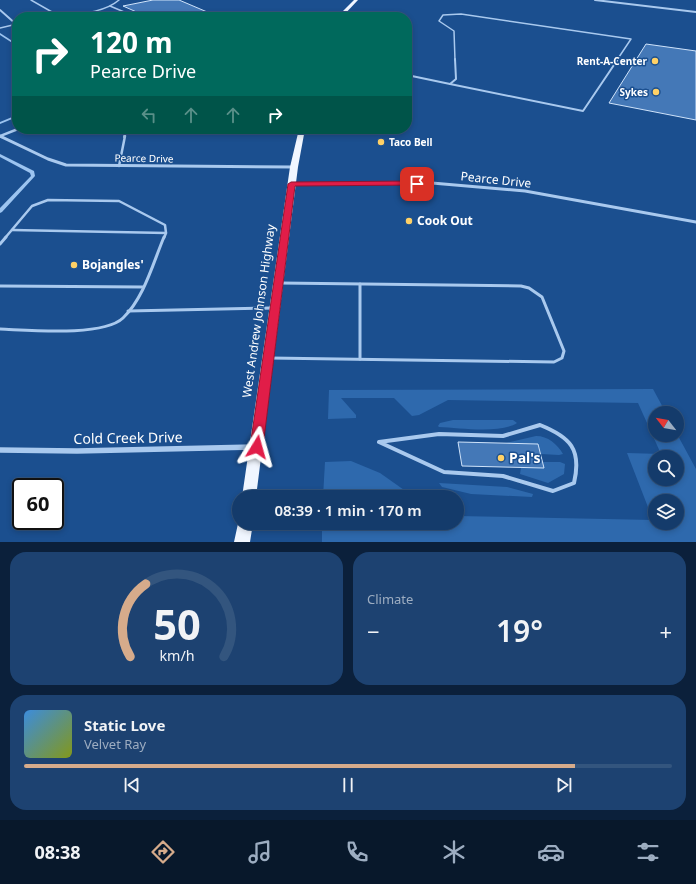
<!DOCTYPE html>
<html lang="en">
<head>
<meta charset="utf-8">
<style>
  :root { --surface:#143b6b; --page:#1d4271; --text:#f1f3f6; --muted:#9dadc1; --line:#33557e; --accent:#d6ab8b }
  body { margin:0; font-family:"Noto Sans",sans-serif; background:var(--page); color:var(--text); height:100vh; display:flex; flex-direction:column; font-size:15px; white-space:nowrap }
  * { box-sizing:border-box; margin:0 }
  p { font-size:13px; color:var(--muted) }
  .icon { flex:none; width:22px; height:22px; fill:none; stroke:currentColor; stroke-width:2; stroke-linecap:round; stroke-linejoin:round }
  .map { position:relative; height:542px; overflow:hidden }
  .panel { display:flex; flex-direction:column; gap:10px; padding:10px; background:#0b203b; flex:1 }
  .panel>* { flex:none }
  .guide { position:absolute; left:12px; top:12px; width:400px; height:122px; border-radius:16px; box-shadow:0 2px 6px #0003,0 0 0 1px var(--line); background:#00695c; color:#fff; overflow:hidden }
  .needle { width:26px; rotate:301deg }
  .buttons { position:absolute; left:648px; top:406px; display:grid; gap:8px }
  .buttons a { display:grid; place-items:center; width:36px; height:36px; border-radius:50%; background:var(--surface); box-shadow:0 2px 6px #0003,0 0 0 1px var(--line); font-size:20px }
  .speed { position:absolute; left:12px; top:478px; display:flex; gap:8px; font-size:20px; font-weight:700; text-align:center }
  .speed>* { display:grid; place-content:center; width:52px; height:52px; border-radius:50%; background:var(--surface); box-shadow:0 2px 6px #0003,0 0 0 1px var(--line); line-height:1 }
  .speed .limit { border:2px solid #111; border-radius:6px; background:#fff; color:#111 }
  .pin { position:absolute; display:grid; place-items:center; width:34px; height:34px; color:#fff; margin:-17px; border-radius:8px; box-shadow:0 2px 6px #0006 }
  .me { position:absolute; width:44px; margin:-22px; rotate:8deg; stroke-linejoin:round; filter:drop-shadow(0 0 3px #0008) }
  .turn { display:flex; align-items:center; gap:14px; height:84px; padding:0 12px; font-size:18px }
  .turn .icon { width:52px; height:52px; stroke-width:2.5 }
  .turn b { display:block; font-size:28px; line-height:34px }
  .lanes { display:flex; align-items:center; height:38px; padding:0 12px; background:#0003; justify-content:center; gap:20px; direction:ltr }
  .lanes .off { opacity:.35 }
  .big { font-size:30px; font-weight:600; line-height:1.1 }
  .panel .tile { flex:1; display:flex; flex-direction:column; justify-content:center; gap:6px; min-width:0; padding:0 14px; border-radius:16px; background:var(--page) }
  .panel .dial { align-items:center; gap:0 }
  .dial svg { height:104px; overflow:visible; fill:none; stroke:var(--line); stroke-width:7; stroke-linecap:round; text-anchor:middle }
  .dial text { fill:var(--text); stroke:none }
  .song { display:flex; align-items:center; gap:12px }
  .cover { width:48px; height:48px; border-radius:6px; background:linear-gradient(135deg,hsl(210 70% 55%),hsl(70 70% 35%)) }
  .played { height:4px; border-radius:2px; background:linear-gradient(90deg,var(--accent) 85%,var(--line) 85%) }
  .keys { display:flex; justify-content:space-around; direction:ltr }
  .heat { display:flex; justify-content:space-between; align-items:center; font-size:22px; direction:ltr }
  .panel .tiles { flex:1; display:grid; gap:10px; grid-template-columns:1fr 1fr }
  .tile:last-child { grid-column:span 2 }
  .trip { position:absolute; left:232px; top:490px; width:232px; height:40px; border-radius:20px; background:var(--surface); box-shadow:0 2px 6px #0003,0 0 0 1px var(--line); font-weight:600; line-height:40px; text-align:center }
  .tabs { display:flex; height:64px; justify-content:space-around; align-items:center; background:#08182b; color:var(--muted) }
  .tabs .icon { width:28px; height:28px }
  .tabs .on { color:var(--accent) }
  .tabs b { font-size:18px; color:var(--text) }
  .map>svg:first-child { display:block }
</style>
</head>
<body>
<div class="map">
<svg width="696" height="542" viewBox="0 0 696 542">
  <rect width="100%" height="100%" fill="#1b4f8f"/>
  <g fill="#2e69ad" fill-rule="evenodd">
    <path d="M653 389 666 413H655V435L677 434 696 469V542H322V523H457V516L653 520 627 453 661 454 638 403 448 400 419 415 412 416 394 398H341L356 415V418L328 419 329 390ZM655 457H677V479H655ZM655 501H677V523H655Z"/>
    <path d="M453 420H513L517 423C500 434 460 428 439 427L438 426 440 423Z"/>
    <path d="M536 436C548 436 557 444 563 454L559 455 541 454 538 444 506 443Z"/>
    <polygon points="351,461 380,473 414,497 323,497 325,462"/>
    <polygon points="543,462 560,462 565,464 564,474 548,483 520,474 521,468 544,468"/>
    <polygon points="439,483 507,487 533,494 532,497 471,494 442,487"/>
  </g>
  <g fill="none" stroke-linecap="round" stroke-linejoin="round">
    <g fill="#9cc4f0" fill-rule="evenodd">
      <polygon points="0,33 17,44 17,46 0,35"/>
      <polygon points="17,115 17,117 0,124 0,122"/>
      <polygon points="0,154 34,171 35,176 2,212 0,213 0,208 31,176 30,173 0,157"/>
    </g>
  </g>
  <g fill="#4478b7" stroke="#cfe3fa">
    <polygon points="153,0 179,0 219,17 148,17 123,6"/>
    <polygon points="646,44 696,51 696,120 609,103"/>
    <polygon points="458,442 538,444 544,468 462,466"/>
  </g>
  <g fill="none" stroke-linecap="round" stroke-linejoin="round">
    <g stroke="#a9c9ee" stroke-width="1.5">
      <polyline points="31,0 59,16"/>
      <polyline points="110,6 136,17"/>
      <path d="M54 17C74 14 103 14 119 0"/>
      <polyline points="0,28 17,24"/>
      <polyline points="455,60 454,31 439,21 443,15 461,14 631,39 617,60"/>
    </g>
    <g stroke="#a9c9ee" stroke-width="2">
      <polyline points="407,75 450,84"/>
      <polyline points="450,84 583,111 618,59"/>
      <polyline points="450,84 456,79 455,59"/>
      <polyline points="124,137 126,129"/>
    </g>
    <g stroke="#a9c9ee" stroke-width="2.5">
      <polyline points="119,166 125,136"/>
      <polyline points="12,230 166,233"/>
      <polyline points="5,238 32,206 48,200 119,201 165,225 166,233 164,238"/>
    </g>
    <g stroke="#a9c9ee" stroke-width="3">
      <polyline points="0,244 6,237"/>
      <polyline points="360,284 360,359"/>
      <polyline points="0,286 143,287"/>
      <polyline points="128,311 272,308"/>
      <path d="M0 329C28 330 103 337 123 318 144 298 153 263 164 237"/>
      <polyline points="270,358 554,362 562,358 564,351 542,297 529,288 521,286 280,283"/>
    </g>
    <path stroke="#a9c9ee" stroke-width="4" d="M540 425C570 437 582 449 574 483L553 491 503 476 444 472 379 442 439 434 503 436Z"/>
    <g stroke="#a9c9ee" stroke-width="2">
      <polyline points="595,0 696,12"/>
      <polyline points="0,10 17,25"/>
    </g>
    <g stroke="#a9c9ee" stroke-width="2.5">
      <polyline points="0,136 2,137"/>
      <polyline points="0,136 18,129"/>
    </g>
    <g stroke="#a9c9ee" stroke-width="3">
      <polyline points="0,136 48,159 66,165 294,167"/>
      <polyline points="291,184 432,183 525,191 696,222"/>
    </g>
    <polyline stroke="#a9c9ee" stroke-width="5.5" points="0,450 77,451 254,447"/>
    <g fill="#f0f6ff" fill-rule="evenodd">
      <polygon points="354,0 358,0 342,17 337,17"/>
      <polygon points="299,129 305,129 298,167 256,497 242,497 290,167"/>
      <polygon points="239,519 239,523 253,523 250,542 234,542"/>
    </g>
  </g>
  <polygon fill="#e11d48" stroke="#92132f" points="417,181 419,182 419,185 295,186 263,447 261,451 257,453 252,451 250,447 288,184 291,182"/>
  <g fill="#ffd166" stroke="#1b4f8f" stroke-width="1.5">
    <circle cx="655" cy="61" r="4"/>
    <circle cx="656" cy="92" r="4"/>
    <circle cx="381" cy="142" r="4"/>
    <circle cx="409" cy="221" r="4"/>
    <circle cx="74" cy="265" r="4"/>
    <circle cx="501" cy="458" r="4"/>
  </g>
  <g text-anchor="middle" stroke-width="3" stroke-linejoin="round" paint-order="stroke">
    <g font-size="10" font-weight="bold" fill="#fff" stroke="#1b4f8f" text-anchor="end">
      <text x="647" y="65">Rent-A-Center</text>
      <text x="648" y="96">Sykes</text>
      <text x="389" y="146" text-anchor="start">Taco Bell</text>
    </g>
    <g font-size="10" fill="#fff" stroke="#1b4f8f">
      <text transform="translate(144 158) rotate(1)" y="4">Pearce Drive</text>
    </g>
    <g font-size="12" fill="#fff" stroke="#1b4f8f">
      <text transform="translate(496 180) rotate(6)" y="4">Pearce Drive</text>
      <text transform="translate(259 311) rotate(-82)" y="4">West Andrew Johnson Highway</text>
    </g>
    <g font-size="12" font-weight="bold" fill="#fff" stroke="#1b4f8f" text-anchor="start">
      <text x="417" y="225">Cook Out</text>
      <text x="82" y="269">Bojangles'</text>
    </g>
    <g font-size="14" fill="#fff" stroke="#1b4f8f">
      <text transform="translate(128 438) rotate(-1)" y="5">Cold Creek Drive</text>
    </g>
    <g font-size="14" font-weight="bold" fill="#fff" stroke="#1b4f8f" text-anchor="start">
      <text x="509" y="463">Pal's</text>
    </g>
  </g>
</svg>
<div class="buttons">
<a><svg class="needle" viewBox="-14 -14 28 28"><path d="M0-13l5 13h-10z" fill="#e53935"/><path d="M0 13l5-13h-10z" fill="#9dadc1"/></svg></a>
<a><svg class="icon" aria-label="search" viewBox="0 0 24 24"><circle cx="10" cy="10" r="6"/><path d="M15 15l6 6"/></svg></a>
<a><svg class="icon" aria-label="layers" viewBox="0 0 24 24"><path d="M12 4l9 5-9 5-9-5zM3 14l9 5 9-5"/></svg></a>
</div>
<div class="speed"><div class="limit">60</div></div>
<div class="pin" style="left:417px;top:184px;background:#d93025"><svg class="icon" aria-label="arrive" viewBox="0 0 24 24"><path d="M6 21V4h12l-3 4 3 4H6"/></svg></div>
<svg class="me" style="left:257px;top:447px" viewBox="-20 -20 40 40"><path d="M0-17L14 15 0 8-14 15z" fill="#e11d48" stroke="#fff" stroke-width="4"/></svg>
<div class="trip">08:39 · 1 min · 170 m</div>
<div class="guide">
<div class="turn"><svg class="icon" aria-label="right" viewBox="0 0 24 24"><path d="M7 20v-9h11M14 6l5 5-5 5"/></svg><div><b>120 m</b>Pearce Drive</div></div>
<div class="lanes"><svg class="icon off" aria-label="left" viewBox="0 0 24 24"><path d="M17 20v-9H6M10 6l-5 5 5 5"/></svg><svg class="icon off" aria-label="ahead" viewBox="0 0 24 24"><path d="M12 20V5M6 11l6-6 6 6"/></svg><svg class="icon off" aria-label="ahead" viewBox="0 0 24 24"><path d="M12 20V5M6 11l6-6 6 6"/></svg><svg class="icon" aria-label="right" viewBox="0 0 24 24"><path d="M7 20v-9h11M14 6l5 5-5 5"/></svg></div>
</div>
</div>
<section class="panel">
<div class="tiles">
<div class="tile dial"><svg viewBox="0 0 100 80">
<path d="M14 69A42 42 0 1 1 86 69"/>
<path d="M14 69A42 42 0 0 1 26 13" stroke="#d6ab8b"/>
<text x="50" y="56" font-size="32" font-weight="700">50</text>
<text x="50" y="72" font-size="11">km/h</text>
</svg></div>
<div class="tile"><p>Climate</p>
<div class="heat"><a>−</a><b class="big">19°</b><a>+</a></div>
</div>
<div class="tile">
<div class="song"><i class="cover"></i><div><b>Static Love</b><p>Velvet Ray</p></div></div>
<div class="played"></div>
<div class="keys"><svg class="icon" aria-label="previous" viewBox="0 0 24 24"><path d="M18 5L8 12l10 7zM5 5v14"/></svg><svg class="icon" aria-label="pause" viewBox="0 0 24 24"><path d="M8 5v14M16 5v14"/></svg><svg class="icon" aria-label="next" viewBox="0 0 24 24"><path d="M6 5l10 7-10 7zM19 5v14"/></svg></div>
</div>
</div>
</section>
<nav class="tabs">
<b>08:38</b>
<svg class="icon on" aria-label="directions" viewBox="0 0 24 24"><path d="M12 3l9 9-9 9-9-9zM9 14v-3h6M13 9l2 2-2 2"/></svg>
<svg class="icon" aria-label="music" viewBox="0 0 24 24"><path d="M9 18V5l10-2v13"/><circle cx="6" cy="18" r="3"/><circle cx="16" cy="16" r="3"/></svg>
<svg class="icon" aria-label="phone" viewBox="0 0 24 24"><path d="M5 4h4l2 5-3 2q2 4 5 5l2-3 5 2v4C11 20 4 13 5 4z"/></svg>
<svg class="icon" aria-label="climate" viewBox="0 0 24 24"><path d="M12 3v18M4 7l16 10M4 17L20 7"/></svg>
<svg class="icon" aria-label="car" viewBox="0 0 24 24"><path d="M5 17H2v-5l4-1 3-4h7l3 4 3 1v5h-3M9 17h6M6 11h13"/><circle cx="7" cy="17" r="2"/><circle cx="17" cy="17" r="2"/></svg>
<svg class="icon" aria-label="filters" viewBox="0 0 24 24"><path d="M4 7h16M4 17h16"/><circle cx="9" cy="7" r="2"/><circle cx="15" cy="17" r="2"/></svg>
</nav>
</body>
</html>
